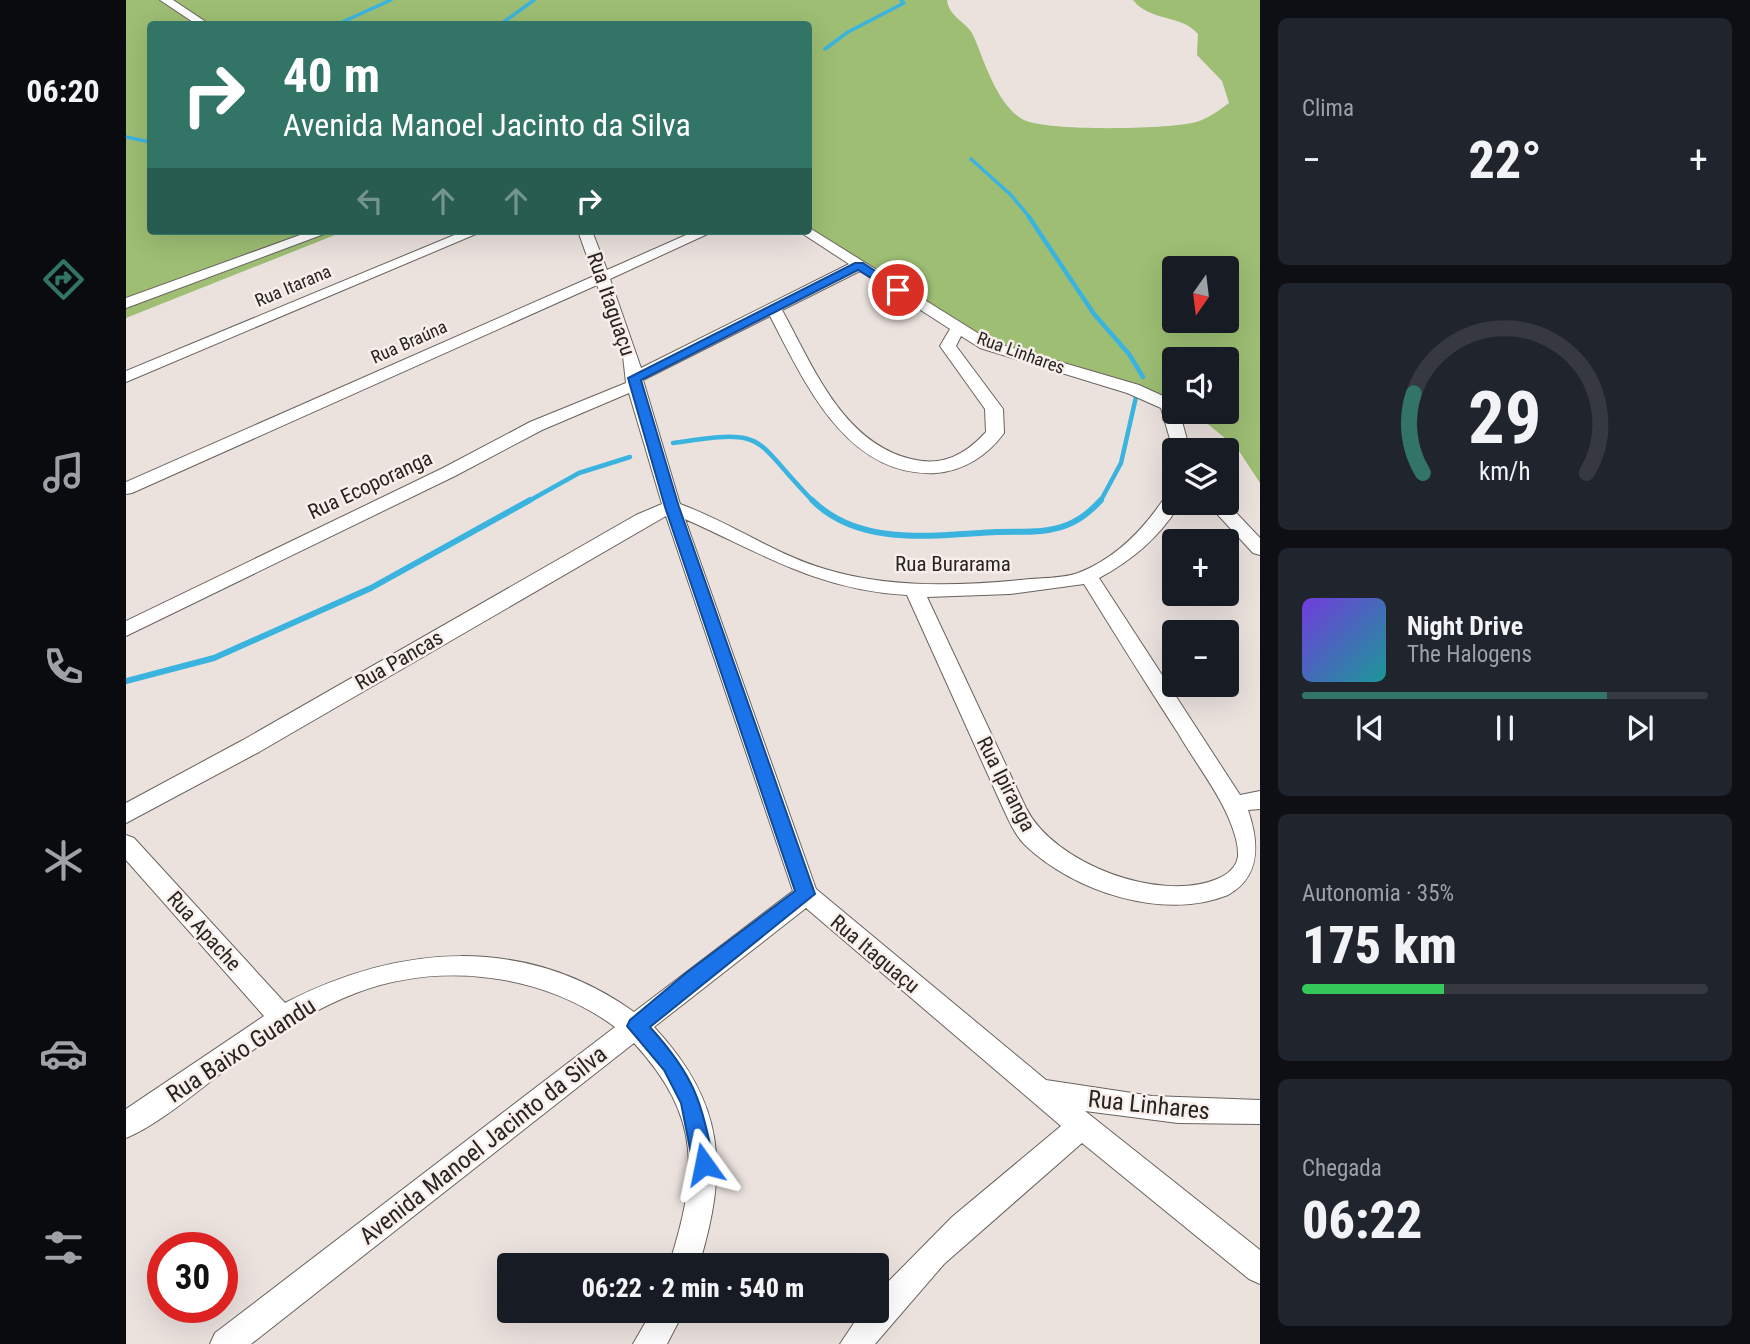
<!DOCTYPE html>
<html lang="pt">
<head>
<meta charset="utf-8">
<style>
  :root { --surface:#171b24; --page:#20242c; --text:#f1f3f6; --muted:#9ea1a6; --line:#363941; --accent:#327466 }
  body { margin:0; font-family:"Roboto Condensed",sans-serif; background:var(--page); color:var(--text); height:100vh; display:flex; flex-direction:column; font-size:26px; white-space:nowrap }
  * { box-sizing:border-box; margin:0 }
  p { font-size:23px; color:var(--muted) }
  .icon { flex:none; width:38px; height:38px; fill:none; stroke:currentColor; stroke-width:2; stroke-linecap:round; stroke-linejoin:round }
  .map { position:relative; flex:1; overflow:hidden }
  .side { display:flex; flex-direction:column; gap:18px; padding:18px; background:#0d0f14; width:490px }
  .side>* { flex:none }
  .hud { position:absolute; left:21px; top:21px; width:665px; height:214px; border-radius:7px; box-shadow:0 7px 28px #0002; background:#327466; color:#fff; overflow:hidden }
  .needle { width:46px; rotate:194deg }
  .fabs { position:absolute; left:1036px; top:256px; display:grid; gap:14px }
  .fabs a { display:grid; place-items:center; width:77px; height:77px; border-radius:7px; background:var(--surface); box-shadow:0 7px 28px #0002; font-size:35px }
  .speed { position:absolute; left:21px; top:1232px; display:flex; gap:14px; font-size:35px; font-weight:700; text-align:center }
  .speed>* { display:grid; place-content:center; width:91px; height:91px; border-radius:50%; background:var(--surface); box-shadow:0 7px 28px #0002; line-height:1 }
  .speed .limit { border:10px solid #d22; background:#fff; color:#111 }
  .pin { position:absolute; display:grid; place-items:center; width:60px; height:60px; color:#fff; margin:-30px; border:4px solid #fff; border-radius:50%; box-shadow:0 2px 7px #0007 }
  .me { position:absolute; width:77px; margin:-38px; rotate:348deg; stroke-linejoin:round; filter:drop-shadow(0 0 5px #0008) }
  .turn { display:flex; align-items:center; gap:24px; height:147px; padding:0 21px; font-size:32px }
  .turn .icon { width:91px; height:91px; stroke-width:2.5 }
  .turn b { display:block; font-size:49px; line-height:60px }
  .lanes { display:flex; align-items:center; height:66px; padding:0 21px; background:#0003; justify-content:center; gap:35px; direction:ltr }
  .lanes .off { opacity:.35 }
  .big { font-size:52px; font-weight:800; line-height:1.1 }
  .side .card { flex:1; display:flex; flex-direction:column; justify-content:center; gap:10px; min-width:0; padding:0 24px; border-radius:10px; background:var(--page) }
  .side .dial { align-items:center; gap:0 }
  .dial svg { height:182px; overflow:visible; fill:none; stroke:var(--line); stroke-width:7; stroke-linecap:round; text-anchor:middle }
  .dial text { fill:var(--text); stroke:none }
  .song { display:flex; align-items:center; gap:21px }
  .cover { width:84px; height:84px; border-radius:10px; background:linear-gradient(135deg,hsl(260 70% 55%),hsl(180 70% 35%)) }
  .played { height:7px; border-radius:4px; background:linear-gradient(90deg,var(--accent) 75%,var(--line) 75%) }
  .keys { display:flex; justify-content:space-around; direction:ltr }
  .heat { display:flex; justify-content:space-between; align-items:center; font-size:38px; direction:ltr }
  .charge { height:10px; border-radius:5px; background:linear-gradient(90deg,#34c759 35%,var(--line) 0) }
  .trip { position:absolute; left:371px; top:1253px; width:392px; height:70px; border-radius:7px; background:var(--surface); box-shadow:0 7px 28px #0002; font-weight:800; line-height:70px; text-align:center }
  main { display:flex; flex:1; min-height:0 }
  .tab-bar { display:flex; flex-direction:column; width:126px; justify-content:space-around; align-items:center; background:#090b0e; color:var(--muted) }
  .tab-bar .icon { width:49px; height:49px }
  .tab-bar .on { color:var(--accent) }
  .tab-bar b { font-size:32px; color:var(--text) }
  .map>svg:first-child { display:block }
</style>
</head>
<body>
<main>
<nav class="tab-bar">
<b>06:20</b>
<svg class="icon on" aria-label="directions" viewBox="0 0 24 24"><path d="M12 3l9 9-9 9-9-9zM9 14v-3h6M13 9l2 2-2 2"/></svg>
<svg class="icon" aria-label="music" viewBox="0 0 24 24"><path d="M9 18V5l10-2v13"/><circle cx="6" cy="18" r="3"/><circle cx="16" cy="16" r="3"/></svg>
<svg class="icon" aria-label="phone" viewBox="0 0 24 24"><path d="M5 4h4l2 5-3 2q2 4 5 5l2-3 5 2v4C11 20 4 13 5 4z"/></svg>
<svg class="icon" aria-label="climate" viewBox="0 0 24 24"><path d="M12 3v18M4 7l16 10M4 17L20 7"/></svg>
<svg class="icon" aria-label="car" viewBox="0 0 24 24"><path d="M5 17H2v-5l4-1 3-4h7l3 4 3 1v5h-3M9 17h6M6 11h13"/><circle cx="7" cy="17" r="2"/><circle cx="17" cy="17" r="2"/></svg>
<svg class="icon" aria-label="filters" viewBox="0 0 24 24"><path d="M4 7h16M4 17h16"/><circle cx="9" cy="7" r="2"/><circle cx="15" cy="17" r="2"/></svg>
</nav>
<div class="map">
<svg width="1134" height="1344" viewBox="0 0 1134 1344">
  <rect width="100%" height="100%" fill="#ebe2de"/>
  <path fill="#9dbe73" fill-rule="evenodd" d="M0 0H821C823 18 842 22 848 37 859 63 871 104 896 119 917 132 1039 129 1066 123 1080 120 1091 112 1103 103L1096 81 1071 55 1072 34C1055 14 1024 22 1007 0H1134V483L1111 448 1066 411H1101V359H1048V404L917 368 764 286 682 231V24H24V231H219L0 318ZM1048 268H1101V320H1048Z"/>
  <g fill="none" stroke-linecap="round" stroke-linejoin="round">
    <g stroke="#3ab4df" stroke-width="3.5">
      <polyline points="212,24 265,0"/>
      <polyline points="375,24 408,0"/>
      <polyline points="699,49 722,32 778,3 775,0"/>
      <polyline points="0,137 24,142"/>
      <polyline points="845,159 885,195 905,219"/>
    </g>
    <g stroke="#3ab4df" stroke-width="4.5">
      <polyline points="903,217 968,314 1003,354 1017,377"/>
      <path d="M547 443C645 428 624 437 688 502"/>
      <polyline points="401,502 453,473 504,457"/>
      <polyline points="974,502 995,463 1010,397"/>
    </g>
    <g stroke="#3ab4df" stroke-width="6">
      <path d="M686 500C734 548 810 535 871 532 894 531 919 534 941 525 954 520 966 510 975 500"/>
      <polyline points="0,681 88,658 245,588 404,500"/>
    </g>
    <defs>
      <g id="minor">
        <polygon points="34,0 47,0 83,24 70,24"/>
        <path d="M682 227 866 342 1013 385 1048 401V411H1053L1064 450H1048V453L1035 408 1001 393 854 348 835 336 830 346 877 409 878 433C862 455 838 471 810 473 720 478 678 381 644 316L517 380 554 504C604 522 648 554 699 569 765 589 836 586 904 579 920 578 937 578 952 573 991 558 1019 528 1041 494L1048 493V502H1055C1035 536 1007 560 973 578L1114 795 1134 791V809L1122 810C1134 845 1134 877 1102 895 1038 921 948 892 899 845 889 835 883 821 877 808L781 595C692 590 637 554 559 519L690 889 920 1080 1026 1096 1134 1100V1124L1052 1123 959 1111 1134 1250V1284L1123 1279 956 1143 818 1264 749 1344H714L736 1311H751V1293L826 1217 935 1126 680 908 528 1027C600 1104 602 1169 573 1265H543C572 1174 576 1117 508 1043L125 1344H84L89 1333 489 1027C416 973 314 961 230 993 188 1009 150 1034 114 1059 82 1082 35 1124 0 1138V1109L138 1016 0 860V835L8 838 159 1003C273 944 399 934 508 1012L667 891 540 516 133 752 0 823V803L117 740 510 515 536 504 503 393 416 430 329 476 0 636V621L317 468 404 422 500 383 497 356 471 285 6 493 0 494V482L468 276 452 231H466L481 270 569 231H588L484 279 515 368 723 264 677 234 675 231H682ZM734 271 824 329 814 346 859 409 860 432C839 455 816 467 785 459 716 442 687 366 656 310ZM958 584C989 634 1020 684 1052 733 1066 757 1084 781 1097 806 1104 820 1113 841 1112 856 1111 867 1101 875 1091 879 1034 903 928 864 900 808L801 597 884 594Z"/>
        <polygon points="185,231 206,231 0,308 0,298"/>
        <polygon points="338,231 357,231 0,382 0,371"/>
        <polygon points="1080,502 1100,502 1134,538 1134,555 1127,553"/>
        <polygon points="526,1311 558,1311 541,1344 507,1344"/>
      </g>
    </defs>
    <use href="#minor" stroke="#6a625e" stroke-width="2"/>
    <use href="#minor" fill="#fff" fill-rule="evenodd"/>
  </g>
  <path fill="#1a73e8" stroke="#114b97" stroke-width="2" d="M729 263H737L778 290 768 292 732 270 515 380 553 507 689 894 524 1027C569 1077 575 1100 588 1164L585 1171 578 1174 570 1171 567 1164 555 1103 538 1070 501 1026 504 1020 560 973 669 891 539 507 502 378Z"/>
  <g text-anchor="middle" stroke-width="5" stroke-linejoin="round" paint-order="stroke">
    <g font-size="18" fill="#272422" stroke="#f8efeb">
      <text transform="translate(167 286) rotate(-23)" y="6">Rua Itarana</text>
      <text transform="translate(283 342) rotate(-24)" y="6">Rua Braúna</text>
      <text transform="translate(895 353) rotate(20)" y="6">Rua Linhares</text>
    </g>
    <g font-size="21" fill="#272422" stroke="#f8efeb">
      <text transform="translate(485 304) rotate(71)" y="7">Rua Itaguaçu</text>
      <text transform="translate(244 485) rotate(-25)" y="7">Rua Ecoporanga</text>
      <text x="827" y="571">Rua Burarama</text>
      <text transform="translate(273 660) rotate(-30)" y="7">Rua Pancas</text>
      <text transform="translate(880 784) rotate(63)" y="7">Rua Ipiranga</text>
      <text transform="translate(78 931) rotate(48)" y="7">Rua Apache</text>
      <text transform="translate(749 954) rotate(40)" y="7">Rua Itaguaçu</text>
    </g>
    <g font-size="24" fill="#272422" stroke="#f8efeb">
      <text transform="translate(115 1050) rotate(-33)" y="8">Rua Baixo Guandu</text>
      <text transform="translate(1023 1105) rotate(6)" y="8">Rua Linhares</text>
      <text transform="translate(357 1145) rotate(-38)" y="8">Avenida Manoel Jacinto da Silva</text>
    </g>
  </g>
</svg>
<div class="fabs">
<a><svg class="needle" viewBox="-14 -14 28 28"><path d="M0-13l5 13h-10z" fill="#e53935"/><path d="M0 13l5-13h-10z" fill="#9ea1a6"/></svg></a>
<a><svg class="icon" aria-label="sound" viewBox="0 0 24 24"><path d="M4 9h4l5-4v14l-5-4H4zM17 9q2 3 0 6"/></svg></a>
<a><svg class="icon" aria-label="layers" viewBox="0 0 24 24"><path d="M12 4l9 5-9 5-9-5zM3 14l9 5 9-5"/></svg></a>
<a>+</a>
<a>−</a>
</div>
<div class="speed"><div class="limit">30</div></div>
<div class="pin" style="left:772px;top:290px;background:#d93025"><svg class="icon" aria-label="arrive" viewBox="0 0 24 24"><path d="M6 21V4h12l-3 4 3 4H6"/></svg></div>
<svg class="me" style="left:578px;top:1164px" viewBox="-20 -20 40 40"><path d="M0-17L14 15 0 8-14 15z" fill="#1a73e8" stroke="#fff" stroke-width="4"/></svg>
<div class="trip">06:22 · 2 min · 540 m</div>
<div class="hud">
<div class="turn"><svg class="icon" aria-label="right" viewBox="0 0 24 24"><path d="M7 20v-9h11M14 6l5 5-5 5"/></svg><div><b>40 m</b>Avenida Manoel Jacinto da Silva</div></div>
<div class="lanes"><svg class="icon off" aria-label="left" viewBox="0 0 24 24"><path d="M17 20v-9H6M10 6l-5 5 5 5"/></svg><svg class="icon off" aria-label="ahead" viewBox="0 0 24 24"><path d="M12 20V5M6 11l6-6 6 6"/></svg><svg class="icon off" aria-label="ahead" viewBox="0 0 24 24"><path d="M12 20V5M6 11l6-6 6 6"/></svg><svg class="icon" aria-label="right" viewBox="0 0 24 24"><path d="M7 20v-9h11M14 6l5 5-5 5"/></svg></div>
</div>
</div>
<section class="side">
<div class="card"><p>Clima</p>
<div class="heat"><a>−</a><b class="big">22°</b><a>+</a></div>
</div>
<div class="card dial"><svg viewBox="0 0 100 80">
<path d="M14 69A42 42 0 1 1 86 69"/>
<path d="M14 69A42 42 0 0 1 10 34" stroke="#327466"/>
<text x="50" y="56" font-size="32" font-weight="700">29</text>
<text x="50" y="72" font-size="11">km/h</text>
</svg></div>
<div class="card">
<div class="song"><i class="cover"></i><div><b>Night Drive</b><p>The Halogens</p></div></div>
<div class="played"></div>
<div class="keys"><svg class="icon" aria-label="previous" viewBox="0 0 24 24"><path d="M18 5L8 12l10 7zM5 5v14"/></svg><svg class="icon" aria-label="pause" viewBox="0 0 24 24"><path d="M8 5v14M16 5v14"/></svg><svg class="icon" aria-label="next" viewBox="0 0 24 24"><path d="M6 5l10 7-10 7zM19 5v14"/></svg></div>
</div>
<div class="card"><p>Autonomia · 35%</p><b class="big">175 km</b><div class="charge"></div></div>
<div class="card"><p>Chegada</p><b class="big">06:22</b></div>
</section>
</main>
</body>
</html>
